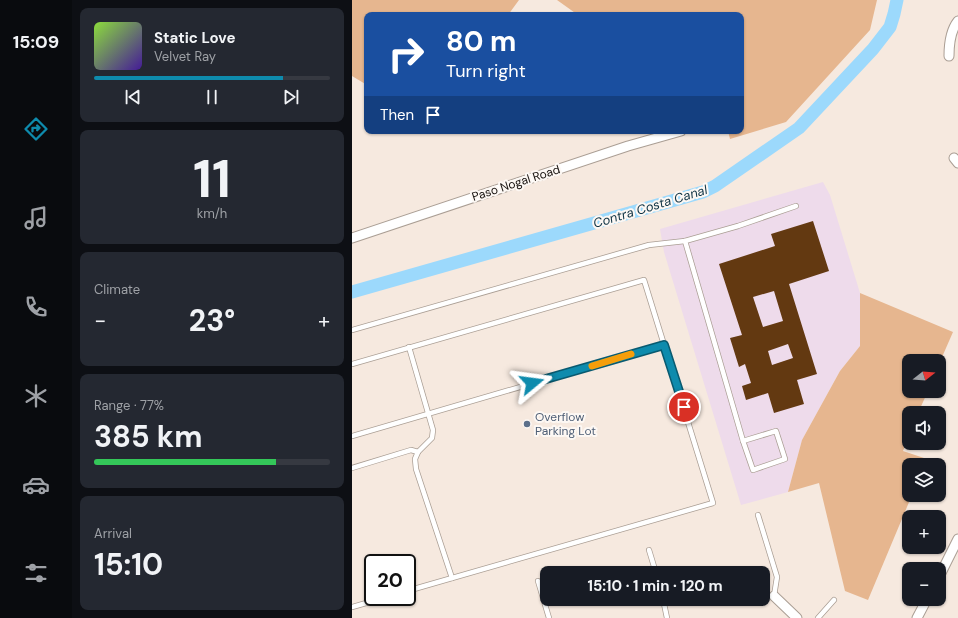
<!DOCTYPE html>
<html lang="en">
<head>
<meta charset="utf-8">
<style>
  :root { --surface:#171b24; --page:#242831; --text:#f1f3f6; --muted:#9ea1a6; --line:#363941; --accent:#0e8bad }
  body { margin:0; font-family:"DM Sans",sans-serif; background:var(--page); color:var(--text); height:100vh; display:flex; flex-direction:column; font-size:15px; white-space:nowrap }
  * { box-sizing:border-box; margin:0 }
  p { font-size:13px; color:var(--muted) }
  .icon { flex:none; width:22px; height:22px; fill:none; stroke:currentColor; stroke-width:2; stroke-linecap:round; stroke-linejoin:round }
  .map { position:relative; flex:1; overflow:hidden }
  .details { display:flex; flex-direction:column; gap:8px; padding:8px; background:#0d0f14; width:280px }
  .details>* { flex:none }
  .hud { position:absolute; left:12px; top:12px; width:380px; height:122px; border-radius:8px; box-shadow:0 1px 3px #0004; background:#1a4fa0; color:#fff; overflow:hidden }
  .needle { width:26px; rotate:73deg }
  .fabs { position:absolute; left:550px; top:354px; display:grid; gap:8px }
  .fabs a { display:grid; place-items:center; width:44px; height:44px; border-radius:8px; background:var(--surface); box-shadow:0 1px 3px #0004; font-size:20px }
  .speed { position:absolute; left:12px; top:554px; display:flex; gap:8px; font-size:20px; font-weight:700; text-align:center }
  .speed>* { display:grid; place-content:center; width:52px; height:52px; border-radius:50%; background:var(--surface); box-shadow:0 1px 3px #0004; line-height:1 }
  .speed .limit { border:2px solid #111; border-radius:6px; background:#fff; color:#111 }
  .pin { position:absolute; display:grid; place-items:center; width:34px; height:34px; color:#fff; margin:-17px; border:2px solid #fff; border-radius:50%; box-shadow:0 1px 4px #0007 }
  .me { position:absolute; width:44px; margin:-22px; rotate:74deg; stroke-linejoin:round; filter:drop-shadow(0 0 3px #0008) }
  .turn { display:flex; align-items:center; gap:14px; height:84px; padding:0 16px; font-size:18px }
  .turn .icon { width:52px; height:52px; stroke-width:2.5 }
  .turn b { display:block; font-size:28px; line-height:34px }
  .then { display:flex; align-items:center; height:38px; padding:0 16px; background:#0003; gap:8px; font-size:15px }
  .big { font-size:30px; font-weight:700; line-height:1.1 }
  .details .card { flex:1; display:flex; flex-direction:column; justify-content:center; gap:6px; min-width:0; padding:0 14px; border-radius:8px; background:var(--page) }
  .details .dial { align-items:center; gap:0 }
  .dial b { font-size:52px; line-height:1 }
  .song { display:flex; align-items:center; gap:12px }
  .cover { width:48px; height:48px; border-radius:6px; background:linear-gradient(135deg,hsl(90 70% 55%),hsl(260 70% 35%)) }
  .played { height:4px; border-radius:2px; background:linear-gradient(90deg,var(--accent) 80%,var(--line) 80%) }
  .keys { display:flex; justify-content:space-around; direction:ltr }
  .heat { display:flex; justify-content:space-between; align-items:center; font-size:22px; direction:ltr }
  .charge { height:6px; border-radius:3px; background:linear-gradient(90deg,#34c759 77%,var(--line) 0) }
  .trip { position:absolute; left:188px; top:566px; width:230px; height:40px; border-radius:8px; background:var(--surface); box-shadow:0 1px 3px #0004; font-weight:700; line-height:40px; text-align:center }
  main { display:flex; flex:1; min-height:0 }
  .dock { display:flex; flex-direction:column; width:72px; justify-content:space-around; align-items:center; background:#090b0e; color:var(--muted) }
  .dock .icon { width:28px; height:28px }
  .dock .on { color:var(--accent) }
  .dock b { font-size:18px; color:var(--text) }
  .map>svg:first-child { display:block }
</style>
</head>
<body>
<main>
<nav class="dock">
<b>15:09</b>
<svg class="icon on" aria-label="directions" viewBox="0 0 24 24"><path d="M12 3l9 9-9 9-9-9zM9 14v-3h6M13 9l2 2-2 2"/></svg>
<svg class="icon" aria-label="music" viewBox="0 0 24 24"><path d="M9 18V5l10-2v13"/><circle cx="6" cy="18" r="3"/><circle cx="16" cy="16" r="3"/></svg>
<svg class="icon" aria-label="phone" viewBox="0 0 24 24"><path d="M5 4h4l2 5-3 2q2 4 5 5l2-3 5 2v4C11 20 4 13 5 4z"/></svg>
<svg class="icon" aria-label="climate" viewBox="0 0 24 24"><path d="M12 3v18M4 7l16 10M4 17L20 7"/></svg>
<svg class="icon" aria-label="car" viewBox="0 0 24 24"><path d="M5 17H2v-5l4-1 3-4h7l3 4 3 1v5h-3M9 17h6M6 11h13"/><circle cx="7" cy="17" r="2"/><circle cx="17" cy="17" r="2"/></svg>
<svg class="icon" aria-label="filters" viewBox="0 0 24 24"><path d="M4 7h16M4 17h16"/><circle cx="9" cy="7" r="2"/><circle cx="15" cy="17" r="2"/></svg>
</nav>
<section class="details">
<div class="card">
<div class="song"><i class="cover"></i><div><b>Static Love</b><p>Velvet Ray</p></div></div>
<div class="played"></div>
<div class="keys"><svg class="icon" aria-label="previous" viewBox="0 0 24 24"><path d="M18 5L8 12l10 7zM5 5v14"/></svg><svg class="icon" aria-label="pause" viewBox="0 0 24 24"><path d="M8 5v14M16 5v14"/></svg><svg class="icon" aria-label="next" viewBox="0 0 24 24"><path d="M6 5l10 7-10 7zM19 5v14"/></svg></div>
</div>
<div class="card dial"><b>11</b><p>km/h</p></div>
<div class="card"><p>Climate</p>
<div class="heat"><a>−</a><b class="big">23°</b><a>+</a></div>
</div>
<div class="card"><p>Range · 77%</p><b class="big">385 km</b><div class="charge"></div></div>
<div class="card"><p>Arrival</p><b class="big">15:10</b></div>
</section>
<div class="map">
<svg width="606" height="618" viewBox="0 0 606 618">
  <rect width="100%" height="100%" fill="#f6e9df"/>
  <polygon fill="#eedbeb" points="471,182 478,195 508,293 508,346 488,371 450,440 436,492 389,505 312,252 308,229"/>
  <g fill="#e6b68f">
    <polygon points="0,0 167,0 156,15 15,15 15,85 0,76"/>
    <polygon points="205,0 525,0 518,30 434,122 378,139 376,131 389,131 389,15 226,15"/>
    <polygon points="508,293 601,332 587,364 587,361 557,361 557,391 576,391 566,413 557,413 557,436 551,451 575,459 572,465 557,465 557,495 560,495 516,600 493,591 467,483 436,492 450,440 488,371 508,346"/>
  </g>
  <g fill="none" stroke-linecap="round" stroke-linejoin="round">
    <polyline stroke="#9cd9fc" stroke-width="13" points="0,292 351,192 363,186 447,128 521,49 538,27 542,14 545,0"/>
  </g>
  <path fill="#633911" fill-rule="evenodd" d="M461 221 477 271 437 284 465 374 445 380 452 404 422 413 416 393 394 400 390 386 399 383 393 364 387 367 378 338 390 335 367 264 423 246 419 234ZM422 291 431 321 411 327 401 297ZM436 344 441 358 420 365 416 351Z"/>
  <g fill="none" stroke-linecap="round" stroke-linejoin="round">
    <defs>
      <g id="service">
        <polyline points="0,330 297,245 333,241"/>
        <polyline points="57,347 81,430 80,438 66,452 63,459 64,469 100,578"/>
        <polyline points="0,364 292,280 361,503 55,591"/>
        <polygon points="424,431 433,459 401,470 391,441"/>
        <polyline points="0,436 312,345"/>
        <polyline points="391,441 333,241 386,226 444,206"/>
        <polyline points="0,468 59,450 66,452"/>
        <polyline points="406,515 425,577 422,596"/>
        <polyline points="297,550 304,573"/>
        <polyline points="186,581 197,618"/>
        <polyline points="311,599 315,618"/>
        <polyline points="0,607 35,597"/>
        <polyline points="466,618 482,600"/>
      </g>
      <g id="minor">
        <path d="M597 56C597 44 598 31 606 21"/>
        <polyline points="602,158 606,163"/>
        <polyline points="0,238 276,146 329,131"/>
        <polyline points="587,577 606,539"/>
        <polyline points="422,596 445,618"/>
        <polyline points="565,618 575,599"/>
      </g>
    </defs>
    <use href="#service" stroke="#aa9e94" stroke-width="6"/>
    <use href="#minor" stroke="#aa9e94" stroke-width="11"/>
    <use href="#service" stroke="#fff" stroke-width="4.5"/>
    <use href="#minor" stroke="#fff" stroke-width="9"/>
  </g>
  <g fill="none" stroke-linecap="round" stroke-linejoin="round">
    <defs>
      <polyline id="route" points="180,383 312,345 332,407"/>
    </defs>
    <use href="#route" stroke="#095a70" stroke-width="10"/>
    <use href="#route" stroke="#0e8bad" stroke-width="7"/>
    <polyline stroke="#f59e0b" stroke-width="7" points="240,366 279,354"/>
  </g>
  <circle fill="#5c6f8a" stroke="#fdf8f4" stroke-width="1.5" cx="175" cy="424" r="4"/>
  <g text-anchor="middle" stroke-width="4" stroke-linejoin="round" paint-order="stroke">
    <g font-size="12" fill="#16110e" stroke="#fdf8f4">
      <text transform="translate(164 183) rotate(-18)" y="4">Paso Nogal Road</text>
    </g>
    <g font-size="12" fill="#4e5e75" stroke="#fdf8f4" text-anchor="start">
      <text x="183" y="421">Overflow<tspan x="183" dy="14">Parking Lot</tspan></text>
    </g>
    <g font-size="13" font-style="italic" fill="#0f3344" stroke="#fdf8f4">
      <text transform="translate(298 206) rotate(-17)" y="5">Contra Costa Canal</text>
    </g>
  </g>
</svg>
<div class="fabs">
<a><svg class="needle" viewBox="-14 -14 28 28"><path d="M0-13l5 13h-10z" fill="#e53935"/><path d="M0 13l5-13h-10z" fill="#9ea1a6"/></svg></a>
<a><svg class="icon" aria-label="sound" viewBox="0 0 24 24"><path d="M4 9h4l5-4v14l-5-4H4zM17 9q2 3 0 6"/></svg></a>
<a><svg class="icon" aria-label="layers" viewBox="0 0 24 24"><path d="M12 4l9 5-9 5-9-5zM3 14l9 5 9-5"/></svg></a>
<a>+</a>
<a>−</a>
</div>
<div class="speed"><div class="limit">20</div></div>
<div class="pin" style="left:332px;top:407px;background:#d93025"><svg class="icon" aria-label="arrive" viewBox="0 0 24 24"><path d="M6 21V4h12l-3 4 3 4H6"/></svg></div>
<svg class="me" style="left:180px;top:383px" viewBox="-20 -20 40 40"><path d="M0-17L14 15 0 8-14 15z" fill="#0e8bad" stroke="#fff" stroke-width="4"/></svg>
<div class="trip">15:10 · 1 min · 120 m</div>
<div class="hud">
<div class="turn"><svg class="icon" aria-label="right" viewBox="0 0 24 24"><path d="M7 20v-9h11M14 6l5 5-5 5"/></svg><div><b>80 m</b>Turn right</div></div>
<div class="then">Then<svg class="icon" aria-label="arrive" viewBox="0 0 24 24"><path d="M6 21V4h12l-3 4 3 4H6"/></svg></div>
</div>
</div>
</main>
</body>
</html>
